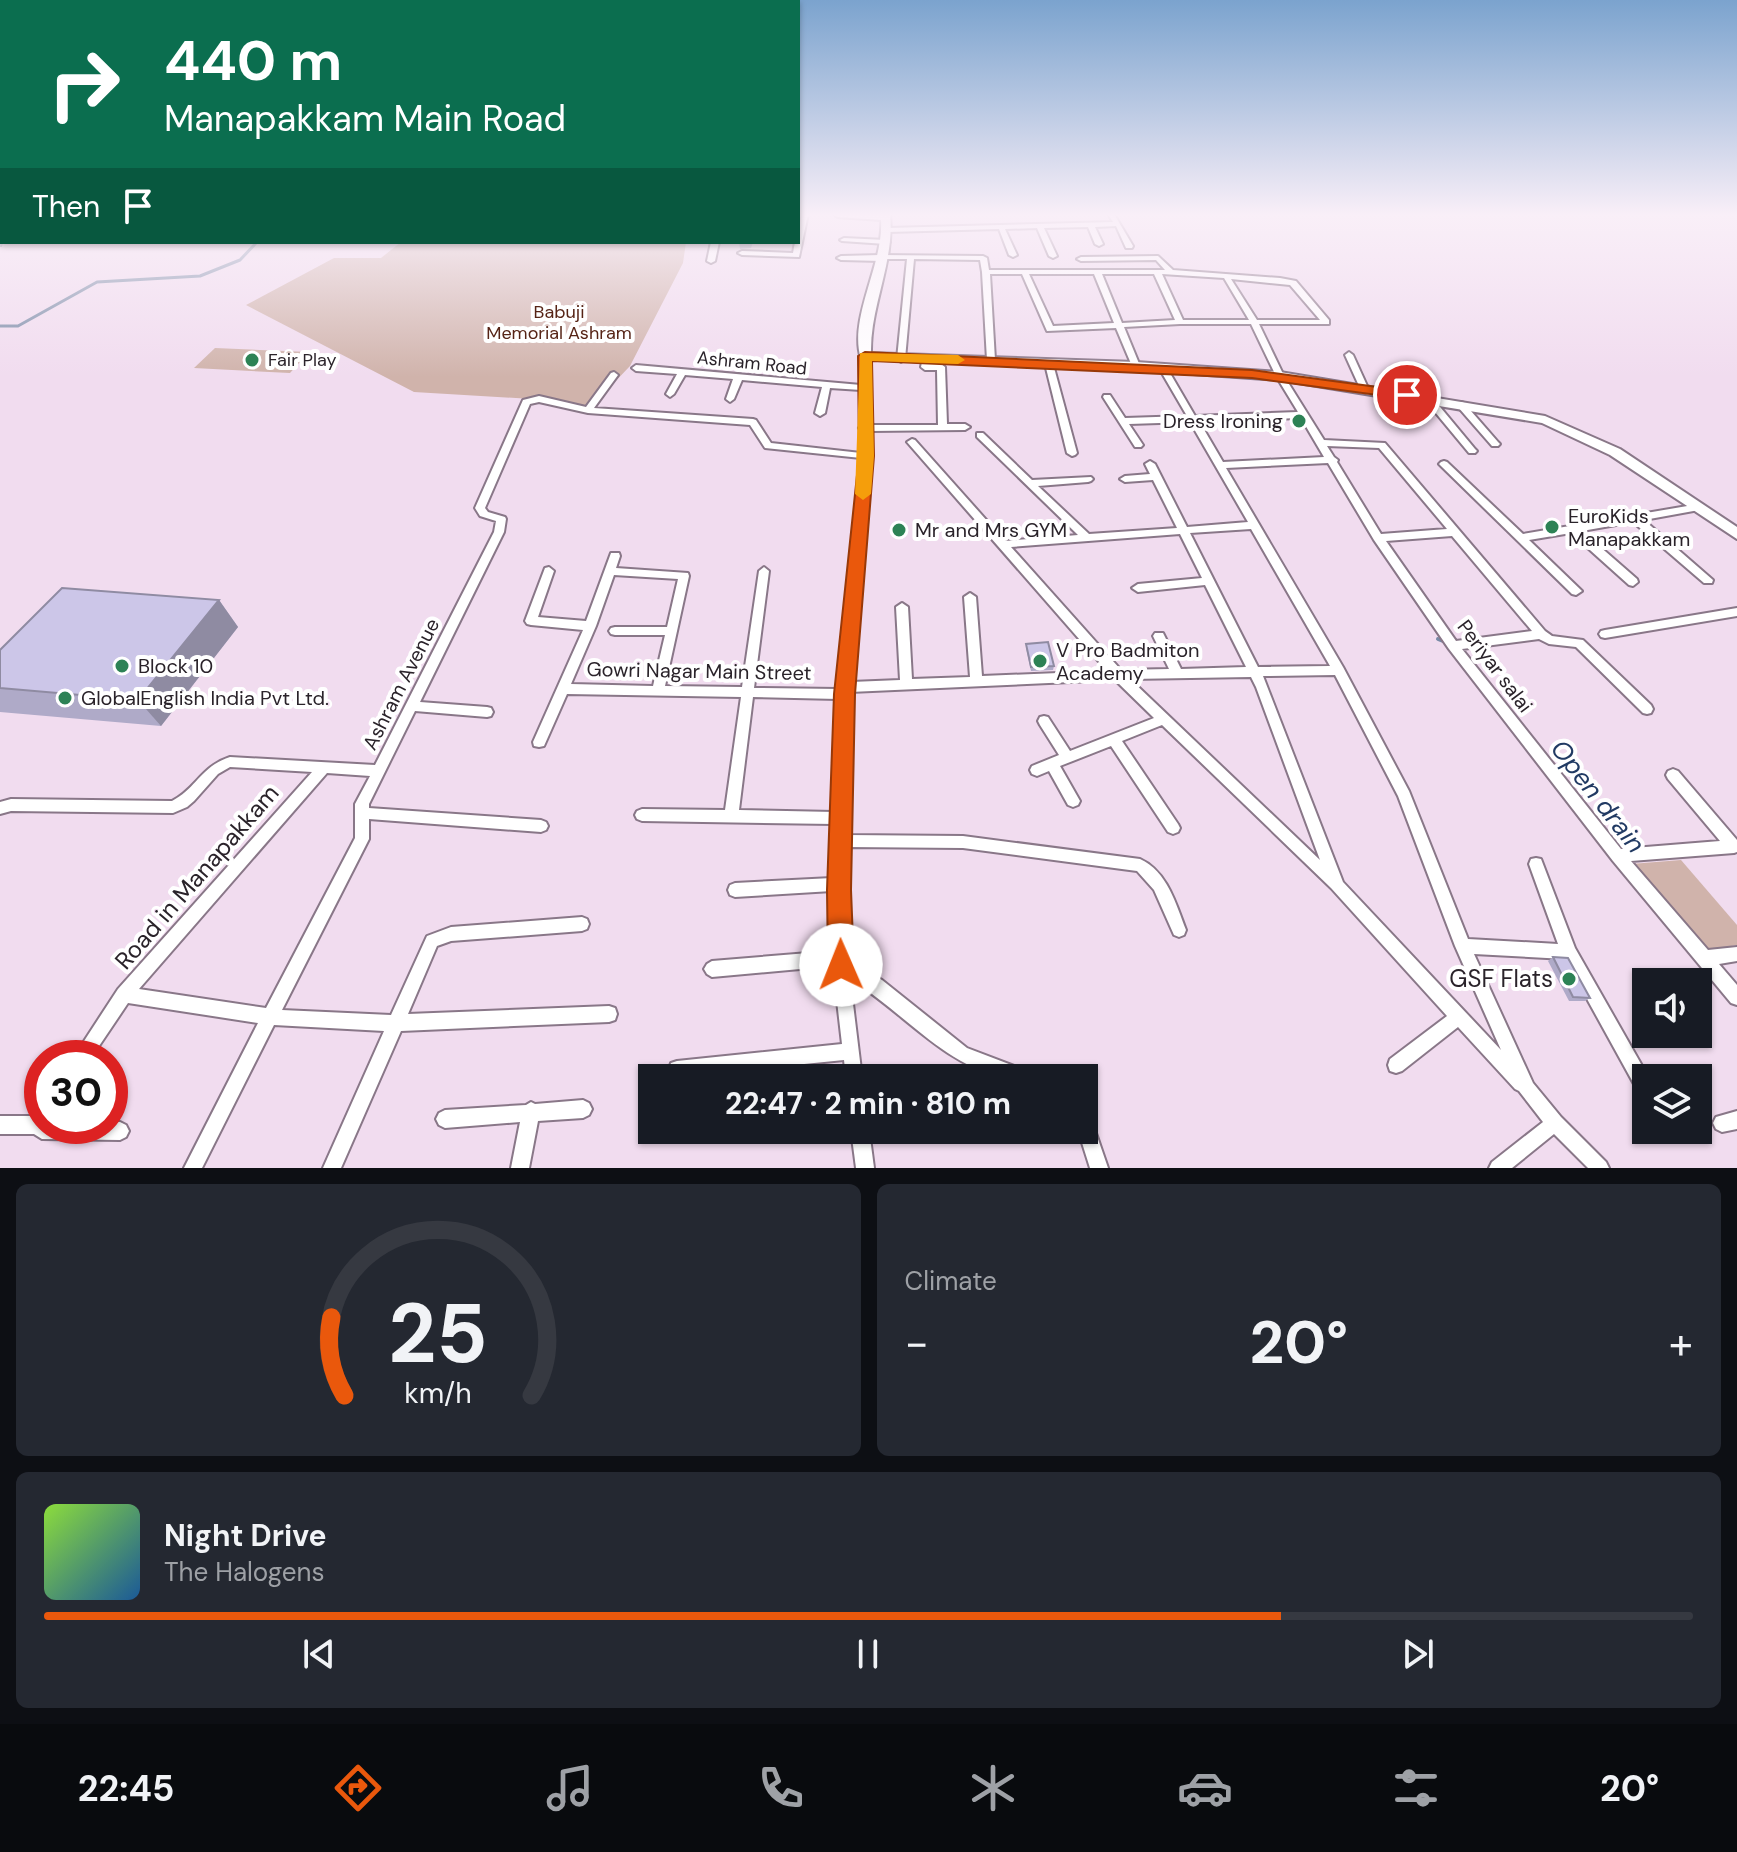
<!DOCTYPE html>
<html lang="en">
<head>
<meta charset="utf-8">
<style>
  :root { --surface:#171b24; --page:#242831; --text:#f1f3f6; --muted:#9ea1a6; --line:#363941; --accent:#ea580c }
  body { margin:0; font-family:"DM Sans",sans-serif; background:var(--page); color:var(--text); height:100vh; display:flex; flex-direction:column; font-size:30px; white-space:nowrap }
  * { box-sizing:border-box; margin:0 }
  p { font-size:26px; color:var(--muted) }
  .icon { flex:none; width:44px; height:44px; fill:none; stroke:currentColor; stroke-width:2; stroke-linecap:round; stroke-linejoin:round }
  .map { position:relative; height:1168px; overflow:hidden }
  .details { display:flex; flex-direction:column; gap:16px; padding:16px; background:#0d0f14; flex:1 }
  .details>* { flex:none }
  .hud { position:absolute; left:0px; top:0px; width:800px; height:244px; box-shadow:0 2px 6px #0004; background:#0b6e4f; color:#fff; overflow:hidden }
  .fabs { position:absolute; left:1632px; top:968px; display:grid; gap:16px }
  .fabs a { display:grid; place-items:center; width:80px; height:80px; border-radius:0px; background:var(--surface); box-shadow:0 2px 6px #0004; font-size:40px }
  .speed { position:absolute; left:24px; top:1040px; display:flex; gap:16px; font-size:40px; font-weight:700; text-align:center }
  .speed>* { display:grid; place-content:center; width:104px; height:104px; border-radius:50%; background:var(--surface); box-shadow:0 2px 6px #0004; line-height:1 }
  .speed .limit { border:12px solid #d22; background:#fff; color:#111 }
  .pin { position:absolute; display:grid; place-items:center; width:68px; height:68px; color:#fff; margin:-34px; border:4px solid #fff; border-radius:50%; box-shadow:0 2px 8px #0007 }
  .me { position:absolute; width:88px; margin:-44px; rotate:359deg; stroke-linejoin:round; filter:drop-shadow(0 0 6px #0008) }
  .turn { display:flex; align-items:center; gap:28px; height:168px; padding:0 32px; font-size:36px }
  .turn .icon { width:104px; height:104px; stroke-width:2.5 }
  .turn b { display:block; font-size:56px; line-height:68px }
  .then { display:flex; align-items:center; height:76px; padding:0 32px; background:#0003; gap:16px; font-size:30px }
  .big { font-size:60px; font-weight:700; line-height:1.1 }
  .details .tile { flex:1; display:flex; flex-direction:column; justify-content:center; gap:12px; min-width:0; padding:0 28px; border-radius:12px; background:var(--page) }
  .details .dial { align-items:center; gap:0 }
  .dial svg { height:208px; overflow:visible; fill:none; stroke:var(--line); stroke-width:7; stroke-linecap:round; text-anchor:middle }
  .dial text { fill:var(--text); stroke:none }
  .song { display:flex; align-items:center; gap:24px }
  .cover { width:96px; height:96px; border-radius:12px; background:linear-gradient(135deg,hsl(90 70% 55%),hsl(210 70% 35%)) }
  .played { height:8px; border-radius:4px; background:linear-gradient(90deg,var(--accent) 75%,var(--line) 75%) }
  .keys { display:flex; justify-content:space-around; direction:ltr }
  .heat { display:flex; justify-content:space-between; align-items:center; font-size:44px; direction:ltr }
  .details .tiles { flex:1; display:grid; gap:16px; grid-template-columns:1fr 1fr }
  .tile:last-child { grid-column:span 2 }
  .trip { position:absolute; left:638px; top:1064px; width:460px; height:80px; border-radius:0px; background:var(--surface); box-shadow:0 2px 6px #0004; font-weight:700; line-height:80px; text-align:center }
  .menu { display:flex; height:128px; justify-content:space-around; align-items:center; background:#090b0e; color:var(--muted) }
  .menu .icon { width:56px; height:56px }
  .menu .on { color:var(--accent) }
  .menu b { font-size:36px; color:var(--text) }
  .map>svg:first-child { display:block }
</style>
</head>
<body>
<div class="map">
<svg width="1737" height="1168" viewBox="0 0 1737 1168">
  <rect width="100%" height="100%" fill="#f1dcef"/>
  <g fill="#d0b3ab">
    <polygon points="401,242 686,242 683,263 630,366 588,410 532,399 414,392 246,305 334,258 381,258"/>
    <polygon points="215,348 309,352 290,373 194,368"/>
    <polygon points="1681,860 1737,925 1737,945 1699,952 1631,864"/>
  </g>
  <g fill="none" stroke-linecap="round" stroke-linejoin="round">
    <polyline stroke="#788aa6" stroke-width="3" points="0,326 18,326 97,282 200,276 240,260 257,242"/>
    <polyline stroke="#788aa6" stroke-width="4" points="1438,639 1448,643"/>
    <defs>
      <g id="street">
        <polygon points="802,214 808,214 799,257 742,255 738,253 742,251 793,253 795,242 798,242 798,230"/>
        <polygon points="1108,214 1114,214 1133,246 1132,248 1126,248 1116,226 1095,227 1103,244 1099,246 1095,244 1088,227 1044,228 1057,256 1053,258 1049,256 1037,228 1005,229 1017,255 1013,257 1009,255 999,229 887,232 884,230 887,228 1113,222"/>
        <polygon points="844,238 886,240 890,242 886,244 842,241 840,240"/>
        <polygon points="711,242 719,242 715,261 711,263 707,261"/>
        <path d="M880 255 983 256 987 258 989 270H1165L1156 260 1081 261 1077 259 1081 257 1158 256 1173 270 1280 278 1296 281 1329 320V324H1259L1284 376 1324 440 1385 443 1545 631 1552 636 1583 640 1651 705 1653 709 1651 713 1647 714 1643 713 1576 647 1549 644 1539 639 1462 649 1621 849 1720 841 1668 779 1666 775 1668 771 1673 769 1678 771 1737 840V852L1734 853 1631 861 1708 950 1737 947V961L1719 964 1737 985V1005L1731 1003 1613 861 1449 649 1374 540 1328 463 1226 468 1343 667 1409 791 1468 939 1558 944 1529 864 1531 859 1536 858 1541 859 1575 948 1649 1078H1646V1097L1640 1095 1565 959 1474 954 1533 1083 1561 1117 1606 1162 1609 1168H1588L1554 1134 1512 1168H1489L1492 1162 1543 1122 1519 1091 1515 1089 1458 1027 1402 1071 1396 1073 1390 1071 1388 1065 1390 1059 1447 1016 1331 888 1162 725 1122 741 1178 824 1180 828 1178 832 1173 834 1168 832 1111 746 1060 766 1080 801 1078 805 1073 807 1068 805 1049 771 1037 776 1032 774 1030 770 1032 766 1059 755 1040 725 1038 721 1040 717 1044 716 1048 717 1070 751 1154 718 1115 680 850 692 847 835 963 836 1140 859C1167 871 1176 904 1186 930L1184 935 1179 937 1174 935 1154 890 1137 871 963 848 847 847 846 890 849 961 882 980 967 1048 1030 1072 1032 1078C1022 1078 1011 1080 1001 1077 942 1063 901 1010 850 979L862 1078H846L844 1060 677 1077 671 1075 669 1069 671 1063 677 1061 842 1044 833 966 712 977 707 974 704 969 707 964 712 961 833 951 832 891 735 897 730 895 728 890 730 885 735 883 832 878 834 824 642 821 637 819 635 815 637 811 642 809 725 810 741 697 567 694 544 746 539 747 534 746 533 742 583 630 531 625 527 624 525 621 545 568 549 567 554 571 538 617 586 621 611 553H619L620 556 616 568 688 573 689 576 665 686 742 687 759 571 764 567 769 571 754 688 838 689 861 458 765 448 750 425 588 413 539 402 530 404 485 508 488 512 505 517 506 519 504 532 420 702 487 707 491 708 493 712 491 716 487 717 415 711 369 804V808L541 820 546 822 548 826 546 830 541 832 369 819V839L282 1010 391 1015 427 936 451 927 582 917 587 919 589 924 587 929 582 931 451 941 437 946 408 1014 609 1006 615 1008 617 1014 615 1020 609 1022 401 1031 341 1168H323L384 1031 274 1025 202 1168H184L258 1023 128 1003 91 1058H73L118 989 312 772 230 767 218 774 194 801 187 807 173 813 11 811 0 814V802L11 799 172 801C197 788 200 767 230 757L375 765 494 532 496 521 480 516 475 508 523 400 539 396 586 407 611 373 614 372 618 375 594 408 753 419 756 420 771 443 861 453V430L859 428 861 426V390L830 388 825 413 820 416 815 413 822 387 742 380 734 399 730 402 726 399 733 379 685 375 674 394 670 397 666 394 677 374 636 371 632 368 636 365 861 385V356L865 353 869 356 870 425H938L937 370H925L921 367 923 357H929L930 364H941L945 367 947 424H965L970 427 965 430 870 431 871 456 851 682 900 680 896 607 902 603 908 607 912 679 970 677 964 597 970 593 976 597 982 676 1107 671 907 442 912 439 915 440 1005 541 1078 535 977 437V433H983L1032 480 1091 477 1093 479 1091 481 1088 482 1038 486 1089 534 1177 528 1153 480 1125 482 1120 479 1125 476 1150 474 1145 464 1150 461 1155 464 1187 527 1248 522 1190 422 1129 424 1143 445 1141 447H1135L1103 397 1104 395H1110L1125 418 1187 416 1159 368 1163 365 1167 368 1195 416 1298 412 1276 376 1251 324H1180L1124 327 1140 366 1136 369 1132 366 1116 328 1047 331 1022 274H990L995 360 991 363 987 360 982 272 980 260 914 259 905 359 901 362 897 359 907 259H885L882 261 841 260 837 258 841 256ZM1029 274H1094L1114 323 1053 326ZM1102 274H1154L1175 320 1122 323ZM1162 274 1224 278 1249 320H1183ZM1231 279 1290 285 1320 320H1257ZM1301 418 1324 457 1223 462 1199 421ZM1327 446 1379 448 1447 529 1381 534 1337 462 1338 460 1334 457ZM1251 529 1330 666 1258 667 1190 533ZM1180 534 1202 578 1138 584 1132 588 1138 592 1205 585 1246 667 1181 669 1163 633H1155L1153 636 1169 669 1121 670 1011 547ZM1452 536 1532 631 1456 641 1386 541ZM614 575 678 579 667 627H615L611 628 609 631 611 634 615 635H665L653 686 571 684 596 626ZM1335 675 1398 796 1455 946 1501 1050 1343 882 1263 676ZM1251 677 1256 687 1320 860 1130 679ZM753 697 838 699 834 812 739 810ZM327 773 370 776 355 804V838L266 1008 139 989Z"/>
        <polygon points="1349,352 1353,355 1368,388 1367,390 1364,391 1360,388 1345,355"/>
        <polygon points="1049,361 1053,364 1077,453 1075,455 1072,456 1067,453 1045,364"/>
        <polygon points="1428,395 1431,396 1475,449 1477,451 1475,453 1469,453 1425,400 1424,398"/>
        <polygon points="1461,402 1464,403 1498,442 1500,444 1498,446 1492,446 1458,407 1458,403"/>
        <polygon points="1444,461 1447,462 1523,534 1699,504 1703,505 1704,507 1699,510 1644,520 1713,580 1712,583 1704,583 1633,522 1582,531 1637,579 1638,582 1633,586 1629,585 1571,533 1529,540 1582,591 1576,595 1572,594 1441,466 1439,464 1441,462"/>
        <polygon points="1737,608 1737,616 1605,638 1601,637 1599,634 1601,631 1605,630"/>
        <polygon points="583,1100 589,1103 592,1109 589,1115 583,1118 538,1121 529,1168 511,1168 520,1122 445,1128 439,1125 436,1119 439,1113 445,1110 526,1105 531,1102 535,1104"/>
        <polygon points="42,1106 42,1126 110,1126 110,1122 120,1122 126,1125 129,1131 126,1137 120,1140 42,1139 34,1134 0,1134 0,1116 33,1116 36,1109"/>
        <polygon points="1737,1111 1737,1129 1722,1132 1716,1129 1713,1123 1716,1117"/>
        <polygon points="1084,1113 1090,1116 1108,1168 1090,1168 1078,1130 1084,1130"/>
        <polygon points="851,1130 869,1130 874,1168 856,1168"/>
      </g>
      <path id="secondary" d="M833 214H890C895 262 870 305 871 353L1136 362 1280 372 1545 416 1620 449 1737 527V539L1610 455 1542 423 1280 380 1136 370 861 359C848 318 884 264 881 220L838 217Z"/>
    </defs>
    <use href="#street" stroke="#897788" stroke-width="4"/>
    <use href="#secondary" stroke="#897788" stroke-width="4"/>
    <use href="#street" fill="#fff" fill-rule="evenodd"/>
    <use href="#secondary" fill="#fff" fill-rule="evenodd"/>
  </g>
  <g fill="#afaac8">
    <polygon points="739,242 753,242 751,248 740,249"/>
    <polygon points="219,600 238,627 161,726 0,712 0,650"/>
    <polygon points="1026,644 1054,666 1053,670 1031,671 1026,648"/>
    <polygon points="1553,957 1590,998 1585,1001 1569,1001 1548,961"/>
  </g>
  <g fill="#8f8ba2">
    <polygon points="0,230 2,233 3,242 2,247 0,247"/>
    <polygon points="219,600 238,627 161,726 138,700"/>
  </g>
  <g fill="#ccc6e8" stroke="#8f8ba2" stroke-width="2">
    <polygon points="62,588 219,600 138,700 0,688 0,650"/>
    <polygon points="1048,642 1054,666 1031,667 1026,644"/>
    <polygon points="1553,957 1568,958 1590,998 1573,997"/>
  </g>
  <linearGradient id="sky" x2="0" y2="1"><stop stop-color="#7ba3ce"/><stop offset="0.57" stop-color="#f9eff8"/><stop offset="1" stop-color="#f9eff8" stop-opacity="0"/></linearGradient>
  <rect width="1737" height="377" fill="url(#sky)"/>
  <polygon fill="#ea580c" stroke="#983908" stroke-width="2" points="865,352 1252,370 1407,391 1414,395 1407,399 1252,378 872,361 874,456 855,694 851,890 854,965 850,974 841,978 832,974 828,965 827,890 834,694 859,456 858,356"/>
  <polygon fill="#f59e0b" points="860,353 958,355 965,360 958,364 872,361 874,456 871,494 863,500 855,494"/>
  <g fill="#2d8255" stroke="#fff" stroke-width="3">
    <circle cx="252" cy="360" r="8"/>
    <circle cx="1299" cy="421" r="8"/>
    <circle cx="1552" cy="527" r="8"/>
    <circle cx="899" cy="530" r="8"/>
    <circle cx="1040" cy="661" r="8"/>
    <circle cx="122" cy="666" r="8"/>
    <circle cx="65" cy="698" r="8"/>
    <circle cx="1569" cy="979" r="8"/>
  </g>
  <g text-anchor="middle" stroke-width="8" stroke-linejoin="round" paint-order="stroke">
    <g font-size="18" fill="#562416" stroke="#fff">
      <text x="559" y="318">Babuji<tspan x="559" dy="21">Memorial Ashram</tspan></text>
    </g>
    <g font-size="18" fill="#2a232a" stroke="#fff" text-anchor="start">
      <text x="268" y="366">Fair Play</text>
    </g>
    <g font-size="18" fill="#2a232a" stroke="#fff">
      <text transform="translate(752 363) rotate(6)" y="6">Ashram Road</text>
    </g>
    <g font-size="20" fill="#2a232a" stroke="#fff" text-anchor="start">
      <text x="1283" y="428" text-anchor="end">Dress Ironing</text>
      <text x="1568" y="523">EuroKids<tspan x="1568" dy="23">Manapakkam</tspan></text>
      <text x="915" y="537">Mr and Mrs GYM</text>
      <text x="1056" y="657">V Pro Badmiton<tspan x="1056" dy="23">Academy</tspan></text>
      <text x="138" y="673">Block 10</text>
      <text x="81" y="705">GlobalEnglish India Pvt Ltd.</text>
    </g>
    <g font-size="20" fill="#2a232a" stroke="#fff">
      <text transform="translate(1495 666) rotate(53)" y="7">Periyar salai</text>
      <text transform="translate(699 671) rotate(1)" y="7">Gowri Nagar Main Street</text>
      <text transform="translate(401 684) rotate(-63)" y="7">Ashram Avenue</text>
    </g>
    <g font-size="24" fill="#2a232a" stroke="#fff">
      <text transform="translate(197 877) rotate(-49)" y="8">Road in Manapakkam</text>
    </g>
    <g font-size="24" fill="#2a232a" stroke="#fff" text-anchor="end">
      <text x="1553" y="987">GSF Flats</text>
    </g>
    <g font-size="26" font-style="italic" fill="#213a63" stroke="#fff">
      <text transform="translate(1598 796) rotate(52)" y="9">Open drain</text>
    </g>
  </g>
</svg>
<div class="fabs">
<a><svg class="icon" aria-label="sound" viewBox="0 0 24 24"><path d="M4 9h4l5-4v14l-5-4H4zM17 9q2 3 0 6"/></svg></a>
<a><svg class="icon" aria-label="layers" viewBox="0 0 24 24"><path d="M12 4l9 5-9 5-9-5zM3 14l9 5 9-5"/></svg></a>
</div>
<div class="speed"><div class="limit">30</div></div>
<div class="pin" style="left:1407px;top:395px;background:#d93025"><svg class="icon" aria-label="arrive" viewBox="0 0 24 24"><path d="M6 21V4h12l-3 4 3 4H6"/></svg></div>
<svg class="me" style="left:841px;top:965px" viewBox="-20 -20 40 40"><circle r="19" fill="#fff"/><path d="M0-13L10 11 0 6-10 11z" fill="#ea580c"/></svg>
<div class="trip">22:47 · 2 min · 810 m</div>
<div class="hud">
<div class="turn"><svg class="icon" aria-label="right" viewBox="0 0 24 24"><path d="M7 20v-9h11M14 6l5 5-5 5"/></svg><div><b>440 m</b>Manapakkam Main Road</div></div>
<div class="then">Then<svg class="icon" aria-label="arrive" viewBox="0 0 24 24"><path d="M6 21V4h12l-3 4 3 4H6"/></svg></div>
</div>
</div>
<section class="details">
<div class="tiles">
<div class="tile dial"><svg viewBox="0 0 100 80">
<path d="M14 69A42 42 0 1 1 86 69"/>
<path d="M14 69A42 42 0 0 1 9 39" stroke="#ea580c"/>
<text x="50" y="56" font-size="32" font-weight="700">25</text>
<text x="50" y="72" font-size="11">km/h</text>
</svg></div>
<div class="tile"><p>Climate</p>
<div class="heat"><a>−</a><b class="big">20°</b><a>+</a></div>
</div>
<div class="tile">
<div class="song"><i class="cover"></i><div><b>Night Drive</b><p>The Halogens</p></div></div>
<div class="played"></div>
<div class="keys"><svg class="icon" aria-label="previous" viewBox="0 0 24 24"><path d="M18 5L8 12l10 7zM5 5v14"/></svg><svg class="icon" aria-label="pause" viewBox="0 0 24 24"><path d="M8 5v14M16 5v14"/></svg><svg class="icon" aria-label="next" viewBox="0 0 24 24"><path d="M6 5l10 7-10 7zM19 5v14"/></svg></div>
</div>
</div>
</section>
<nav class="menu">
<b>22:45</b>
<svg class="icon on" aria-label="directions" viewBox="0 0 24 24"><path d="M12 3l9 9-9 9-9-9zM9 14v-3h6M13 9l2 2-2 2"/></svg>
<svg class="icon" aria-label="music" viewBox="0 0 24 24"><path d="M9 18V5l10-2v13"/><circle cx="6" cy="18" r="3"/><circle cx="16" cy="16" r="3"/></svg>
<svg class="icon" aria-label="phone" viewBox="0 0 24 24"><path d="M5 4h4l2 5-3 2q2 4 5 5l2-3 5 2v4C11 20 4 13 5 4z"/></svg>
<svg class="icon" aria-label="climate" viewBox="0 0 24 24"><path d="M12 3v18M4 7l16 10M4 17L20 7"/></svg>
<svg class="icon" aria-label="car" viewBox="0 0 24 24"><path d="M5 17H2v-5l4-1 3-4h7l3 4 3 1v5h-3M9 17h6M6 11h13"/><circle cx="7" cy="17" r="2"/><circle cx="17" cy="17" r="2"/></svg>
<svg class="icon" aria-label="filters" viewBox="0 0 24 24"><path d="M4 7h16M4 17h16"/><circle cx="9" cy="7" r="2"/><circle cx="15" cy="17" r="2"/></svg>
<b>20°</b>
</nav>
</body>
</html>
